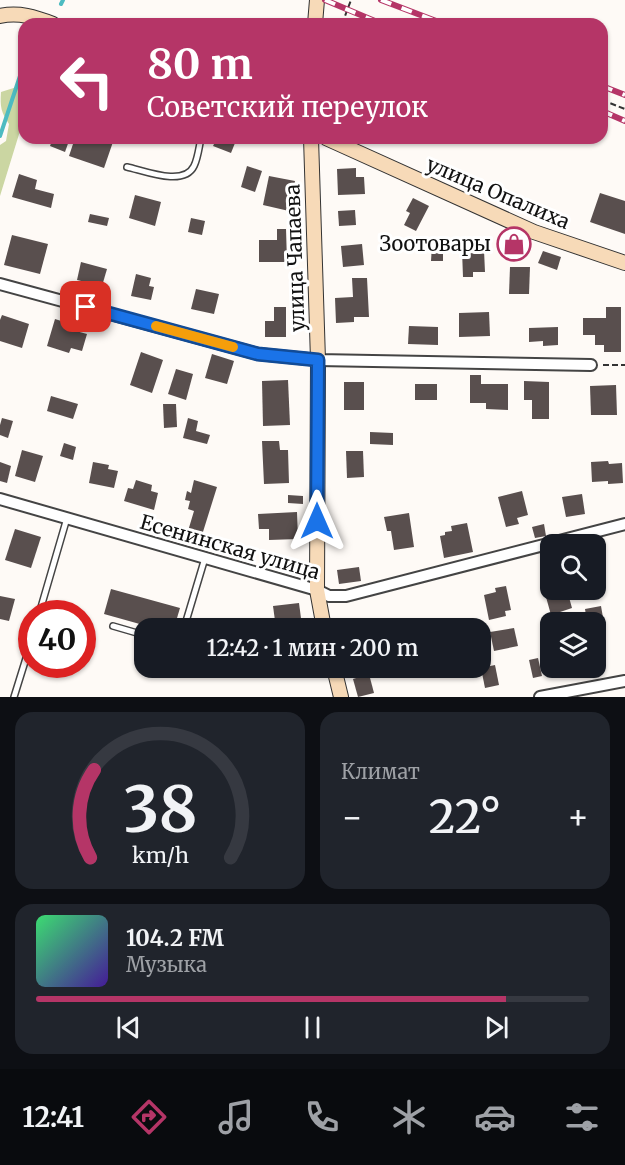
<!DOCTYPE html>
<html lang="ru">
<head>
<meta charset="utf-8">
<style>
  :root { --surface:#171b24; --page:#20242c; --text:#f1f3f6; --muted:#9ea1a6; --line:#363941; --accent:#b53567 }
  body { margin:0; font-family:Merriweather,serif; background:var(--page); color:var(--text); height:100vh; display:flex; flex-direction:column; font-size:22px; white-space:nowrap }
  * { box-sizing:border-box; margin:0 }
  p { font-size:20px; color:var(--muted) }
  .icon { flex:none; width:33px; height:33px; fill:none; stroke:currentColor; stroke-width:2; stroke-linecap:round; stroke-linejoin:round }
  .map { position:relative; height:697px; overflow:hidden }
  .drawer { display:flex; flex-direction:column; gap:15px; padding:15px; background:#0d0f14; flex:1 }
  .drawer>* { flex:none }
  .guide { position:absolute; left:18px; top:18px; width:590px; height:126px; border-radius:18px; box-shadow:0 2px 4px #0004; background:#b53567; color:#fff; overflow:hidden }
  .tools { position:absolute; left:540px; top:534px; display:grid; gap:12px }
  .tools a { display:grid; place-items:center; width:66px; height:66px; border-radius:12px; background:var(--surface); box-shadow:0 2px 4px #0004; font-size:30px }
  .speed { position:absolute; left:18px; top:600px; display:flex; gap:12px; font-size:30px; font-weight:700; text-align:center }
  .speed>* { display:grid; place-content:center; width:78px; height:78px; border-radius:50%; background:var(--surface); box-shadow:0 2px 4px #0004; line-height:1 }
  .speed .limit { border:9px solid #d22; background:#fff; color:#111 }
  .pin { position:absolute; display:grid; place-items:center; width:51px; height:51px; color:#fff; margin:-26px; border-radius:12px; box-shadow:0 3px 9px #0006 }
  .me { position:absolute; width:66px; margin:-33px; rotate:0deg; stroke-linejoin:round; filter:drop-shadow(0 0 4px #0008) }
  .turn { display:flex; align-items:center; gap:21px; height:126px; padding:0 30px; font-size:27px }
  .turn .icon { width:78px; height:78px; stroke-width:2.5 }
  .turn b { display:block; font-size:42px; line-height:51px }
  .big { font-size:45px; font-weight:600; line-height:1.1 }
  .drawer .card { flex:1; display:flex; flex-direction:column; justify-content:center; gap:9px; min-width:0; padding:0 21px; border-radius:18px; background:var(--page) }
  .drawer .dial { align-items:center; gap:0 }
  .dial svg { height:156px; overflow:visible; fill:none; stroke:var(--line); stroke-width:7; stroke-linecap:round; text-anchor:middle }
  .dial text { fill:var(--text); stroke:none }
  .song { display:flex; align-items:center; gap:18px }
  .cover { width:72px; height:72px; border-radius:9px; background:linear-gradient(135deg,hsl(140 70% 55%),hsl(260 70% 35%)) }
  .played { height:6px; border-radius:3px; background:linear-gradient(90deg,var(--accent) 85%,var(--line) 85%) }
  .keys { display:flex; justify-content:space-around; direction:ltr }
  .heat { display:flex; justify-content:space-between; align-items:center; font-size:33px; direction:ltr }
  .drawer .tiles { flex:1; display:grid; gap:15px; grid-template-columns:1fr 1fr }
  .card:last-child { grid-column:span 2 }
  .trip { position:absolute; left:134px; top:618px; width:357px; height:60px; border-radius:18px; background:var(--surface); box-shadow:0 2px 4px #0004; font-weight:600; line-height:60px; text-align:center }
  .tabs { display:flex; height:96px; justify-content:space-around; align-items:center; background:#090b0e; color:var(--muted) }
  .tabs .icon { width:42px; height:42px }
  .tabs .current { color:var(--accent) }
  .tabs b { font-size:27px; color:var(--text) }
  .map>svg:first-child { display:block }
</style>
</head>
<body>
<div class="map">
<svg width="625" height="697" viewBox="0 0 625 697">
  <rect width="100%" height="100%" fill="#fefaf6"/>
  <path fill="#cbd6a2" d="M24 79V118L0 196V145L6 141 9 124C1 112 0 107 1 92L23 85Z"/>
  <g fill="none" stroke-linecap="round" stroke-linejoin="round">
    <g stroke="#4dbbc1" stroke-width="4">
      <polyline points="61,4 63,0"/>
      <polyline points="0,136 24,64"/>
    </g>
  </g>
  <g fill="#594f4e">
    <polygon points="53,138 70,138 65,152 50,146"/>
    <polygon points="75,138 114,139 104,168 69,156"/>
    <polygon points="217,138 237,138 231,153 213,146"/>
    <polygon points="247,166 262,171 255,192 241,187"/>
    <polygon points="356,168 356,177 364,177 365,194 338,195 337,169"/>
    <polygon points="19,174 37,180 35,189 54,194 51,208 12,197"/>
    <polygon points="269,176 295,181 289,211 263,205"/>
    <polygon points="600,193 625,201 625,234 590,222"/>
    <polygon points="135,195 161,202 155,226 129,218"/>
    <polygon points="413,198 429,206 416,231 404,225 410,213 406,211"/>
    <polygon points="355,210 356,225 339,226 338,211"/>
    <polygon points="90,214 109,218 107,226 88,222"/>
    <polygon points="191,218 205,221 202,235 188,232"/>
    <polygon points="277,229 286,229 287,262 259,262 259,240 277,240"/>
    <polygon points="12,235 48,244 40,274 4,265"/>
    <polygon points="510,237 521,242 518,250 506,245"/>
    <polygon points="362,244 364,265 343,267 341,246"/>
    <polygon points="432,244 443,244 443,261 431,261"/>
    <polygon points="462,250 484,250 485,272 473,272 473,277 463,277"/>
    <polygon points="543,251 561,257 557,270 538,263"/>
    <polygon points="81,262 107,269 102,286 77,280"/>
    <polygon points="510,267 530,267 529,294 509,294"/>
    <polygon points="136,274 151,278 149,286 154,287 151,300 131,296"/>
    <polygon points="352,278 367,278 369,317 354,317 354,322 336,323 335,298 353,297"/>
    <polygon points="196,289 219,294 214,314 191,309"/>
    <polygon points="274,307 286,307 286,337 265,337 265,321 274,321"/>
    <polygon points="606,307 621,307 621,352 604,352 604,345 595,345 595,335 583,335 583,318 606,318"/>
    <polygon points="489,312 490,336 459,337 459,313"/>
    <polygon points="2,315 29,324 22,348 0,341 0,320"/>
    <polygon points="55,319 77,326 76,331 87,334 82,351 71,348 69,353 47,346"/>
    <polygon points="409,326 438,327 438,345 408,344"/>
    <polygon points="558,327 558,345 543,346 543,341 529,342 529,328"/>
    <polygon points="141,352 163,360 152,393 130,385"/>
    <polygon points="212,354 234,361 227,384 205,378"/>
    <polygon points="176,369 193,374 186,400 168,394"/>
    <polygon points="470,375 481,375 481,384 508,384 508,410 486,409 486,403 470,403"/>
    <polygon points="288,380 290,425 263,426 262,381"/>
    <polygon points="524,381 549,382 549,419 532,419 532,400 524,400"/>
    <rect x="344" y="382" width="20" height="28"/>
    <rect x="415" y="384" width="22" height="16"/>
    <polygon points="616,385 617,415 591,415 590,386"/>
    <polygon points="51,396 78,404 73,419 47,411"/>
    <polygon points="163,404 176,404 177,427 164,428"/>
    <polygon points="2,418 13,421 8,438 0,435 0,425"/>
    <polygon points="188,418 198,421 196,431 210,435 207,444 183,438"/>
    <polygon points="370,432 393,433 393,445 370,444"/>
    <polygon points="262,441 279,441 280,450 288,450 289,483 264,484"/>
    <polygon points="64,443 76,447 73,460 60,456"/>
    <polygon points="22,450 43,456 35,482 15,476"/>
    <polygon points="346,451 363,451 364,477 347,478"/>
    <polygon points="608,461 609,464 622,463 623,483 608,484 608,481 592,482 591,462"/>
    <polygon points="0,462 11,466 7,483 0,481"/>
    <polygon points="93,462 109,465 108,469 118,471 114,488 89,483"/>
    <polygon points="136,480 152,485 151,491 158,493 154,510 124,501 128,488 133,489"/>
    <polygon points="194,480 217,487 202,535 188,531 194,511 188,509 190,501 185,500 187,491 191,493"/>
    <polygon points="522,491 528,515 517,518 519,524 506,527 498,497"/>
    <polygon points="582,494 585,514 566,517 562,497"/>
    <polygon points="288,495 303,496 303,504 288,503"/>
    <polygon points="297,512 298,539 269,540 269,529 259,529 258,514"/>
    <polygon points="409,513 414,547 394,550 391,531 387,531 384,517"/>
    <polygon points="467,523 473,552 444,558 440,536 445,535 445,532 452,531 451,526"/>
    <polygon points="544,524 546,536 535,538 532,527"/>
    <polygon points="15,529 41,537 31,568 5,560"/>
    <polygon points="359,567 361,581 339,584 337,570"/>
    <polygon points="506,586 511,610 505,611 506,616 489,620 484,595 496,592 495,588"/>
    <polygon points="111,589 180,608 174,628 154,628 104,614"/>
    <polygon points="555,590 567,590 572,608 551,615 546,597 556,594"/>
    <polygon points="0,596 15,599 9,621 0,619"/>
    <polygon points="299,603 302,626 276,628 273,606"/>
    <polygon points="601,606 606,635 596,637 596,622 587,622 585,609"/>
    <polygon points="514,628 518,646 494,651 490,632"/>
    <polygon points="538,658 542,676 533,678 529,660"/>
    <polygon points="495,665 499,685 485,688 481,668"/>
    <polygon points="273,668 304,668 305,672 274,676"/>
    <polygon points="550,668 560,668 561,674 552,676"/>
    <polygon points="563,668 584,668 584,669 564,673"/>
    <polygon points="369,674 374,693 358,697 353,679"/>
  </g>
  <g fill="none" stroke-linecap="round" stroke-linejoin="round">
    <defs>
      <g id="lane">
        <path d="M127 167C145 171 184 187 194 166 198 158 199 147 201 138"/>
        <polyline points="39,614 67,518"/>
        <polyline points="113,626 144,635"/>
        <polyline points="184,628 205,558"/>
        <polyline points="14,697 32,639"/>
      </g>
      <g id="street">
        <polyline points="0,284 258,354 318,360 591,365"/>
        <polyline points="0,499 317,590 329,596 346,596 625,524"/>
        <polyline points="540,697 625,681"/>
      </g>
      <g id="secondary">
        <path d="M0 16C19 12 35 17 53 24"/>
        <polyline points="315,24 317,0"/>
        <polyline points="311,138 318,360 317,590 324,628"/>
        <polyline points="326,138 534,232 625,263"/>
        <polyline points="334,668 341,697"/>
      </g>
    </defs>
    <use href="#lane" stroke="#444" stroke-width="8"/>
    <use href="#street" stroke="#444" stroke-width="14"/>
    <use href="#secondary" stroke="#333" stroke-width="16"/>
    <g stroke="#333" stroke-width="2" stroke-dasharray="6 3" stroke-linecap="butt">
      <polyline points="342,24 351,0"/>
      <polyline points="602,100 625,109"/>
      <polyline points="603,365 625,365"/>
    </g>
    <use href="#lane" stroke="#fff" stroke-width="5"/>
    <use href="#street" stroke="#fff" stroke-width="10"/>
    <use href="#secondary" stroke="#f7dab8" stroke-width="14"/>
    <defs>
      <g id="rail">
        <polyline points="325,0 382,24"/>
        <polyline points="381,0 444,24"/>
        <polyline points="602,86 625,95"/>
        <polyline points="602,111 625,121"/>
      </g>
    </defs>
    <use href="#rail" stroke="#b53567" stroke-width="6"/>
    <use href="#rail" stroke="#fff" stroke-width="4" stroke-dasharray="11" stroke-linecap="butt"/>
  </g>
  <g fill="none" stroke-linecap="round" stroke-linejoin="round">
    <defs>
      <polyline id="route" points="86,307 258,354 318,360 317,521"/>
    </defs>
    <use href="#route" stroke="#114b97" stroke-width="15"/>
    <use href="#route" stroke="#1a73e8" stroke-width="10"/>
    <polyline stroke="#f59e0b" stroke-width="10" points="156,326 233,347"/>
  </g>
  <defs>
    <symbol id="shop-ring" viewBox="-11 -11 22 22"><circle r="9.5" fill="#fff" stroke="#b53567" stroke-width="1.5"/><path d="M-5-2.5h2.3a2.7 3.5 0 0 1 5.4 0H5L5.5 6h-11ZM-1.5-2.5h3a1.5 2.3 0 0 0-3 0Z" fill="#b53567"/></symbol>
  </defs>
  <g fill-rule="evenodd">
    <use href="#shop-ring" x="495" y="225" width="38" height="38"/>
  </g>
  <g text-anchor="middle" stroke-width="6" stroke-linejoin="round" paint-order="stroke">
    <g font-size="20" fill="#111" stroke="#fff">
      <text transform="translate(498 193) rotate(23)" y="7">улица Опалиха</text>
      <text transform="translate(295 258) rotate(-92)" y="7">улица Чапаева</text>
      <text transform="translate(230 547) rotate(16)" y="7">Есенинская улица</text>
    </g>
    <g font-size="20" fill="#111" stroke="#fff" text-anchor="end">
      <text x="491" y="251">Зоотовары</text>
    </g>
  </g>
</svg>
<div class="tools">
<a><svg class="icon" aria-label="search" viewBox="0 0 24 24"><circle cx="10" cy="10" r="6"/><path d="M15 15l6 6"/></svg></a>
<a><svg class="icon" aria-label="layers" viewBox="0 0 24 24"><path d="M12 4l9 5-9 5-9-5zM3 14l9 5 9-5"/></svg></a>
</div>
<div class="speed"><div class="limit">40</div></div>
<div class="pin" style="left:86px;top:307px;background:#d93025"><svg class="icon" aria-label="arrive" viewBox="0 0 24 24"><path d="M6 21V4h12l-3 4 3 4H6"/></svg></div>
<svg class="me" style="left:317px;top:521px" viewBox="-20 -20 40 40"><path d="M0-17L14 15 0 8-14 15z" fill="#1a73e8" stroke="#fff" stroke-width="4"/></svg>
<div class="trip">12:42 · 1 мин · 200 m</div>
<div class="guide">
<div class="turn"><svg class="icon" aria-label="left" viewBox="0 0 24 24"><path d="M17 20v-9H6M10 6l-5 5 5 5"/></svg><div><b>80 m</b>Советский переулок</div></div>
</div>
</div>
<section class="drawer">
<div class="tiles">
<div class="card dial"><svg viewBox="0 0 100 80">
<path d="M14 69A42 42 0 1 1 86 69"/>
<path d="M14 69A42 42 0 0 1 16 24" stroke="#b53567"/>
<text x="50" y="56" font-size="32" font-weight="700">38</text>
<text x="50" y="72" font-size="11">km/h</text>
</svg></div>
<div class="card"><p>Климат</p>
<div class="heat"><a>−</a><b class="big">22°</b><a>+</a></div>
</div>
<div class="card">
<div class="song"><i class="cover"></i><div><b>104.2 FM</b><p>Музыка</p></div></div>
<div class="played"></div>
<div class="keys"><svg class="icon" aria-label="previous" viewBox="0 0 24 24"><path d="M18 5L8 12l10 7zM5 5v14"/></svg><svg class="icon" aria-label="pause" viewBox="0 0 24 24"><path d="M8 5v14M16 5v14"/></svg><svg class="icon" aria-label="next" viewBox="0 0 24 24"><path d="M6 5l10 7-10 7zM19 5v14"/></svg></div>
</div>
</div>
</section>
<nav class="tabs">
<b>12:41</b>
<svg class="icon current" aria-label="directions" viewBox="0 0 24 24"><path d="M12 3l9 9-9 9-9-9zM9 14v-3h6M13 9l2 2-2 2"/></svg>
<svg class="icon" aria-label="music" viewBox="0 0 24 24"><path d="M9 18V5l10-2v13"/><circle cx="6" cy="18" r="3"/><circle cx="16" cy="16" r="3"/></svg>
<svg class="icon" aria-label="phone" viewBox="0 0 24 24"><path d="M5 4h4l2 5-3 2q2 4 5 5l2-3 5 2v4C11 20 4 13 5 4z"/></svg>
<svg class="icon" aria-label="climate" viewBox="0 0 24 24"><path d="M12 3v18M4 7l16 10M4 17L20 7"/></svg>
<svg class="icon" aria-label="car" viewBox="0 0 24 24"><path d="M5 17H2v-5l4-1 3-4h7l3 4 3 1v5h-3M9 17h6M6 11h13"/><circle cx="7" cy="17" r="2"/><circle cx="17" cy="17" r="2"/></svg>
<svg class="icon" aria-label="filters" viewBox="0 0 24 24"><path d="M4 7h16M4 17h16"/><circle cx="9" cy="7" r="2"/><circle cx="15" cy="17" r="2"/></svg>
</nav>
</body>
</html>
